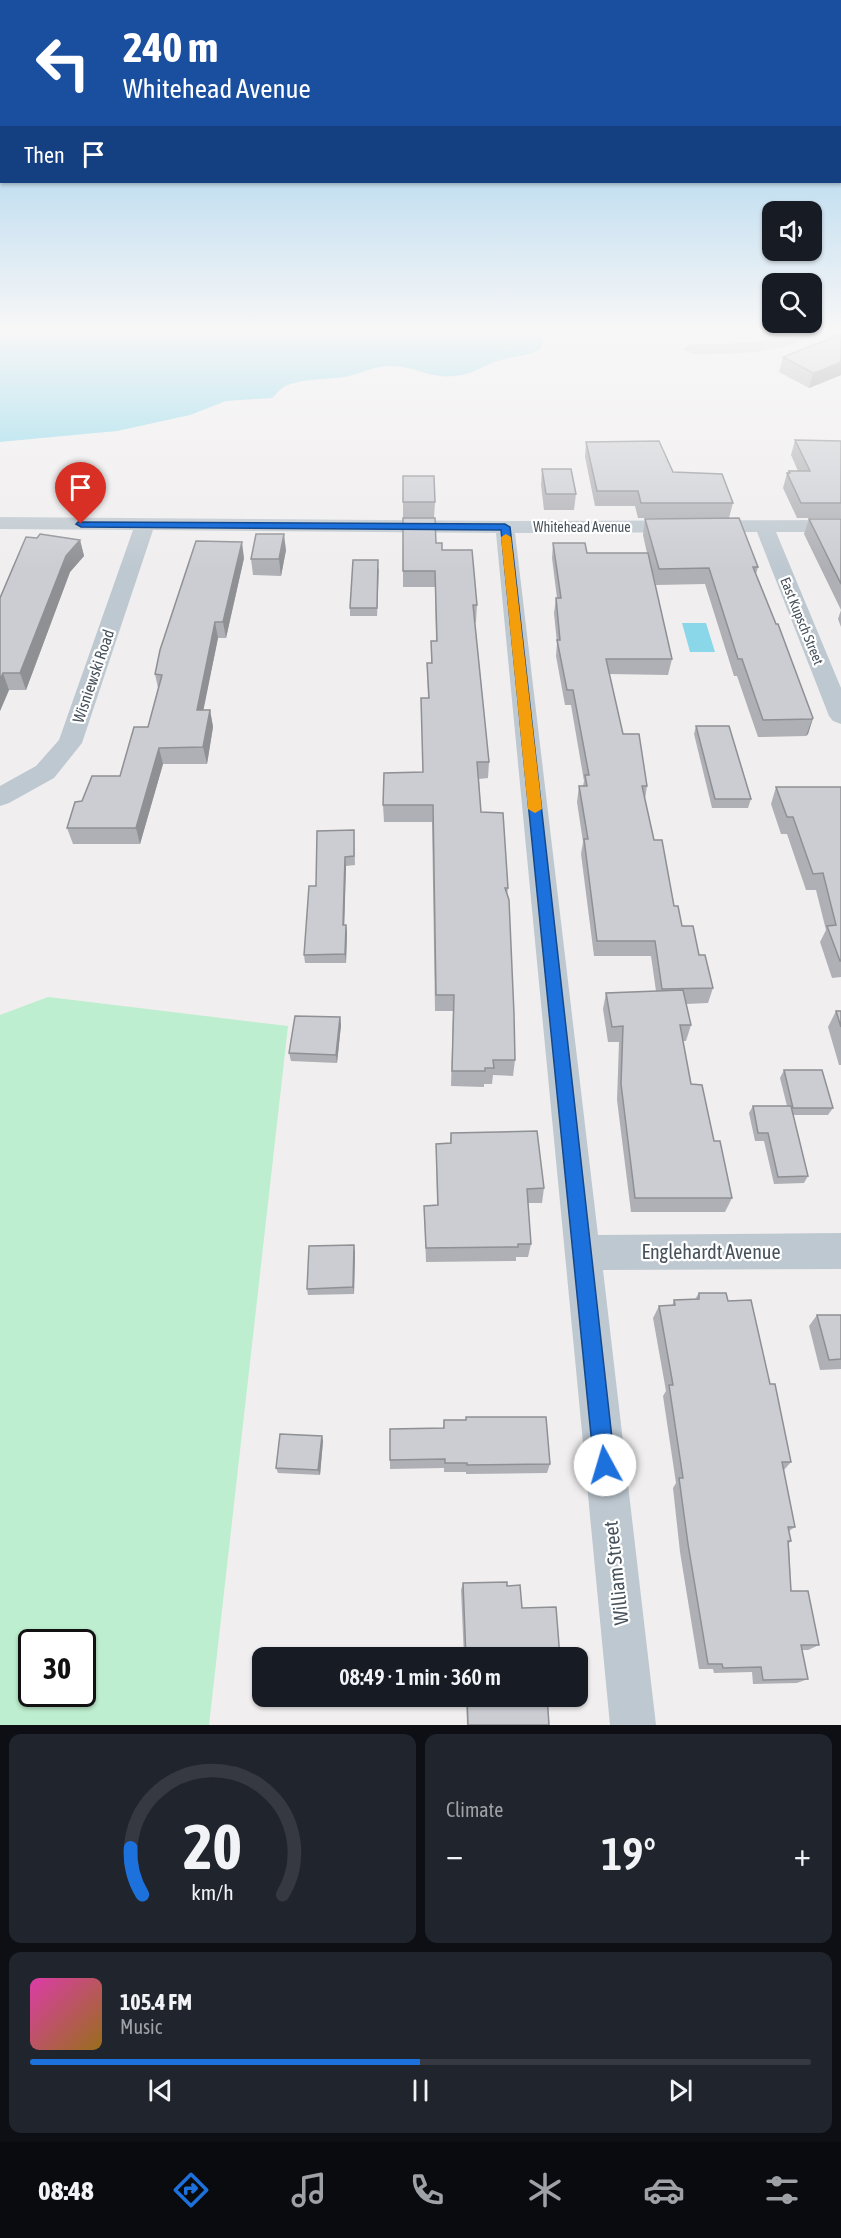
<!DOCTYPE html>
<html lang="en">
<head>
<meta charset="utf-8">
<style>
  :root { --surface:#171b24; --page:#20242c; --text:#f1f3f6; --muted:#9ea1a6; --line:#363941; --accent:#1d71dc }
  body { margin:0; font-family:"Asap Condensed",sans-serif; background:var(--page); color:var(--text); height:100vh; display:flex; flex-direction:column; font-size:22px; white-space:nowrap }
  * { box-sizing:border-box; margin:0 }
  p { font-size:20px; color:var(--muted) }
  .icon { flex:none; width:33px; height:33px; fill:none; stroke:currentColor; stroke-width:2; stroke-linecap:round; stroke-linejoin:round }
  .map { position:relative; height:1725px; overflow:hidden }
  .panel { display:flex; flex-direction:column; gap:9px; padding:9px; background:#0d0f14; flex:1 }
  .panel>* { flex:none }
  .top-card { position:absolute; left:0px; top:0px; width:842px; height:183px; box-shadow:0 2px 4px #0004; background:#1a4fa0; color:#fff; overflow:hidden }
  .controls { position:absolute; left:762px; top:201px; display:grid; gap:12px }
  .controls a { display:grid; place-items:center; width:60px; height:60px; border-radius:12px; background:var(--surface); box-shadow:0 2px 4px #0004; font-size:30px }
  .speed { position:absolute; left:18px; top:1629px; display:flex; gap:12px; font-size:30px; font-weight:700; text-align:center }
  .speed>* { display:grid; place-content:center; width:78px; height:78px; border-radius:50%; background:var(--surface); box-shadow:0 2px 4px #0004; line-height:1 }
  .speed .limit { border:3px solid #111; border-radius:9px; background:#fff; color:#111 }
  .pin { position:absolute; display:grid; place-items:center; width:51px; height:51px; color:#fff; margin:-62px -26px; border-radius:50% 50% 50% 0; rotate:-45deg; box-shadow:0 0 6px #0007 }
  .pin .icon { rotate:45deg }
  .me { position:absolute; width:66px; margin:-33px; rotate:354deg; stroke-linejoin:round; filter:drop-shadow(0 0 4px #0008) }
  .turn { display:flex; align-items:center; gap:21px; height:126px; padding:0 24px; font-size:27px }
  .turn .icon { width:78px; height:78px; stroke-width:2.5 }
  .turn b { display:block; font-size:42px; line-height:51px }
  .then { display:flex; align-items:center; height:57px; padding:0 24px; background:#0003; gap:12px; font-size:22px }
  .big { font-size:45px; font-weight:600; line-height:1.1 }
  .panel .widget { flex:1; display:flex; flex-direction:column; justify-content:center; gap:9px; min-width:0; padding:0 21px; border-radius:12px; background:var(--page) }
  .panel .dial { align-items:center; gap:0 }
  .dial svg { height:156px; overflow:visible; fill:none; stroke:var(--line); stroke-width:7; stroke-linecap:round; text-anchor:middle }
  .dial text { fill:var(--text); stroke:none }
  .song { display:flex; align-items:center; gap:18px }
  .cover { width:72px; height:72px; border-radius:9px; background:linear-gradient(135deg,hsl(320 70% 55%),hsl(40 70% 35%)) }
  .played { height:6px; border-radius:3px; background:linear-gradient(90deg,var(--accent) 50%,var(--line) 50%) }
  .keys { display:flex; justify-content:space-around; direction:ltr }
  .heat { display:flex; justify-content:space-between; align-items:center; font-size:33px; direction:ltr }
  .panel .tiles { flex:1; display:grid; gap:9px; grid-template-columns:1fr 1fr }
  .widget:last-child { grid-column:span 2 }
  .trip { position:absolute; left:252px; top:1647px; width:336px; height:60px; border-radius:12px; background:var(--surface); box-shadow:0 2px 4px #0004; font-weight:600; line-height:60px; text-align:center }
  .tab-bar { display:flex; height:96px; justify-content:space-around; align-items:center; background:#090b0e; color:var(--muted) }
  .tab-bar .icon { width:42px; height:42px }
  .tab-bar .active { color:var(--accent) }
  .tab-bar b { font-size:27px; color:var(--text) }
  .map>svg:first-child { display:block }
</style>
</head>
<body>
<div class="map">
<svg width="841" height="1725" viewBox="0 0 841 1725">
  <rect width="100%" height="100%" fill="#f0eeee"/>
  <path fill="#bdeecf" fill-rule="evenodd" d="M48 997 288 1026 209 1725H0V1015ZM32 1642H82V1694H32Z"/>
  <g fill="#8bd7ea">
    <path d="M0 328H534L543 341 541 349C527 357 513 356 497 361 482 366 474 374 455 376 429 379 415 366 393 366 376 365 360 374 344 377 327 380 295 378 281 389 278 391 276 395 272 398L226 401 190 415 117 431 0 442Z"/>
    <polygon points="682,623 706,623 715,652 690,652"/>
  </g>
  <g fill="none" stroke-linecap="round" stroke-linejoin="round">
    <g fill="#bec8d0" fill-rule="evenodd">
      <path d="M799 328H817C796 355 724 354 692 354L684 349C691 342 702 344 711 344 742 344 772 343 799 328Z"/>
      <polygon points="0,517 505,521 841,520 841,532 776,532 841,688 841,724 833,721 829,716 757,532 515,533 598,1235 841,1233 841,1269 603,1270 656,1725 610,1725 496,533 153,530 82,743 54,778 9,803 0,806 0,786 36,766 59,740 133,530 0,529"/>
    </g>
  </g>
  <g fill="#afb0b5">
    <polygon points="841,334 841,375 809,388 779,372 783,357"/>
    <polygon points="795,440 841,441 841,518 797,518 783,488 787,473 788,473 789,471 798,471 791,455"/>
    <polygon points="586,442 673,472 733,503 729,518 638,518 635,506 595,506 585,457"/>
    <polygon points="542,469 576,494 574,510 544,510 541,485"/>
    <polygon points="403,476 435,502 434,518 403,518"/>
    <polygon points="403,518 436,543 442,550 477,605 476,622 475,622 489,762 488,778 479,779 481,812 508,888 507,895 515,1060 513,1076 493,1075 492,1084 484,1084 484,1087 451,1086 453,1011 435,1011 432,822 384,822 383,805 423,772 421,698 428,698 427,663 431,663 431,641 436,641 435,587 403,587"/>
    <polygon points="645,519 758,567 756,574 813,718 808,734 806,736 758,737 737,676 734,676 705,584 656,585 652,570 672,659 668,675 609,674 623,734 647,786 645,799 654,840 674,906 682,926 699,955 713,988 708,1003 686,1004 691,1025 686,1041 683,1041 691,1084 714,1141 732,1198 725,1212 631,1212 617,1100 619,1042 608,1042 603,1009 606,993 656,991 651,956 594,956 581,854 583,842 577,802 579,786 583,786 584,781 571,705 565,705 556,656 557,643 554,613 556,598 557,598 552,558 553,543 587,553 647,553 643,535"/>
    <polygon points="809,519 841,519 841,627 838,619 841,610 804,534"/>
    <polygon points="37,538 80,540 84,556 70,572 26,690 9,690 0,711 0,598"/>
    <polygon points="286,550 281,576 253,575 251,559"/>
    <polygon points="244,558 226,638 218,638 203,710 210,710 213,727 207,764 163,764 140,844 73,844 67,828 82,801 120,776 148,727 158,688 155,674"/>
    <polygon points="379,568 377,616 350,616 350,608"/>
    <polygon points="696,726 751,799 748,808 712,808 694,734"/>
    <polygon points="776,787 841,787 841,977 832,978 820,942 826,930 816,890 806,890 787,834 781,834 771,804"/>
    <polygon points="354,830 355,865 346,866 344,925 346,925 347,933 346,963 305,963 304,955 316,886"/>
    <polygon points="836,1011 841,1011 841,1065 839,1065 828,1027"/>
    <polygon points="340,1017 341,1025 337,1063 291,1061 289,1053"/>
    <polygon points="784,1070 833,1108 828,1115 793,1115 808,1176 804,1183 774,1184 764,1141 755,1141 749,1113 753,1106 787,1106 780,1078"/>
    <polygon points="451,1133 544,1188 542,1203 528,1203 531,1244 528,1257 516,1257 516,1261 426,1262 424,1206 437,1205 436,1144 450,1143"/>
    <polygon points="355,1252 354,1294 308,1295 307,1289"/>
    <polygon points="699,1293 728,1301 770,1384 791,1462 784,1470 795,1527 789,1531 791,1541 789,1543 791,1591 819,1645 808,1650 802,1650 808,1679 797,1683 753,1684 752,1672 714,1673 713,1669 699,1669 680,1552 673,1488 676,1483 663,1396 666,1391 653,1318 659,1306 672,1306 674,1300 695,1299"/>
    <polygon points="817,1315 841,1315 841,1369 820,1370 809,1326"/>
    <polygon points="444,1420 550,1464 547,1473 466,1474 466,1472 444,1472 444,1468 390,1469 390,1460 443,1428"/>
    <polygon points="323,1441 320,1475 278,1473 276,1468"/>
    <polygon points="463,1583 507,1586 560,1658 464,1658 461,1590"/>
    <polygon points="466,1696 547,1696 549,1725 467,1725"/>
  </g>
  <g fill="#8e9094">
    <polygon points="841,362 841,375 809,388 813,373"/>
    <polygon points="284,534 286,550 281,576 279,559"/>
    <polygon points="80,540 84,556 70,572 26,690 20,673 66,556"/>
    <polygon points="242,542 244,558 226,638 223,622"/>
    <polygon points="215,622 218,638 200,727 197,710"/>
    <polygon points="3,673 9,690 0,711 0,680"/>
    <polygon points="210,710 213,727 207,764 203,747"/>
    <polygon points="813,718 808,734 806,736 812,719"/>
    <polygon points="159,748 163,764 140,844 136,828"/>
    <polygon points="345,857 346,866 344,933 343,925"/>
    <polygon points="346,925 347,933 346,963 345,954"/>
    <polygon points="340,1017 341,1025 337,1063 336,1055"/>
    <polygon points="354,1245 355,1252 354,1294 353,1287"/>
    <polygon points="322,1436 323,1441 320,1475 318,1470"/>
  </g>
  <g fill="#cbcdd3" stroke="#8e9094" stroke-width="1.5">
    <polygon points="841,334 841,362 820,371 813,373 783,357"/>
    <polygon points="795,440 841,441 841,503 801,503 787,473 790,473 789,471 810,471"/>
    <polygon points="659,441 673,472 722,474 733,503 641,503 638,491 597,491 586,442"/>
    <polygon points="542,469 571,469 576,494 546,494"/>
    <polygon points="403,476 434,476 435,502 403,502"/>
    <polygon points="403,518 435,518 436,543 442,543 442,550 472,550 477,605 473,605 489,762 477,762 481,812 503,813 508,888 505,888 509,900 514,1014 515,1060 493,1060 494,1068 485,1068 485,1071 452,1071 454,995 436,995 433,805 383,805 384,773 423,772 421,698 429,698 427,663 432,663 431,641 437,641 435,571 403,571"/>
    <polygon points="739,518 758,567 753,567 776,624 778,624 813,718 812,719 763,720 742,659 738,659 709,568 659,569 645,519"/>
    <polygon points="809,519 841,519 841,584"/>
    <polygon points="40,534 80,540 66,556 20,673 3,673 0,680 0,598 26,537 37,538"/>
    <polygon points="256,534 284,534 279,559 251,559"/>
    <polygon points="196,541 242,542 223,622 215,622 197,710 210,710 203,747 159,748 136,828 67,828 75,802 82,801 92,776 120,776 134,727 148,727 162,675 155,674 160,650"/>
    <polygon points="553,543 585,543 587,553 648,553 672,659 606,659 623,734 639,734 647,786 642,786 654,840 662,840 674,906 678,906 682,926 693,926 699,955 705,955 713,988 662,989 655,941 597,941 584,839 588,839 579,786 587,786 585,775 589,775 573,690 567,690 557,640 560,640 556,598 561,598"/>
    <polygon points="353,560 378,560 377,608 350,608"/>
    <polygon points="696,726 729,726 751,799 715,799"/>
    <polygon points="776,787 841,787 841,961 840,961 827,926 836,925 823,873 813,874 793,817 787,817"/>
    <polygon points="354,830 354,856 345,857 343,925 346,925 345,954 304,955 309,886 316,886 317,831"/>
    <polygon points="683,990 691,1025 680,1025 691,1084 702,1085 714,1141 720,1141 732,1198 635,1198 621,1084 623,1026 612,1027 606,993"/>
    <polygon points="836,1011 841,1011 841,1027"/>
    <polygon points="295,1016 340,1017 336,1055 289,1053"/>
    <polygon points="784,1070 822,1070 833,1108 793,1108"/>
    <polygon points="753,1106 791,1106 808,1176 778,1177 768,1133 758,1133"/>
    <polygon points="537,1131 544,1188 527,1189 531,1244 518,1244 518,1247 426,1248 424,1206 438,1205 436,1144 451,1143 451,1133"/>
    <polygon points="354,1245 353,1287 307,1289 309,1246"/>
    <polygon points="699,1293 726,1293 728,1301 751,1300 770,1384 775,1384 791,1462 782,1462 795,1527 788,1527 791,1541 788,1541 791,1591 808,1591 819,1645 801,1645 808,1679 763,1680 761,1667 723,1668 722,1664 708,1664 688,1544 679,1478 683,1478 669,1385 673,1385 659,1306 675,1305 674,1300 699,1299"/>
    <polygon points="817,1315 841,1315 841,1359 829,1360"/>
    <polygon points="466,1417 546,1417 550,1464 467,1465 467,1463 445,1463 445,1459 390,1460 390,1429 444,1428 444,1420 466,1420"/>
    <polygon points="280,1434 322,1436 318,1470 276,1468"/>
    <polygon points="507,1582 507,1586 520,1585 522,1608 556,1607 560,1658 466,1658 463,1583"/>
    <polygon points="467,1696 547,1696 549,1725 468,1725"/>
  </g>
  <linearGradient id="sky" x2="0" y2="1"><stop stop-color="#83c2e9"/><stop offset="0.58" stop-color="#f8f7f7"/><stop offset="1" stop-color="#f8f7f7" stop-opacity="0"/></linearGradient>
  <rect width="841" height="569" fill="url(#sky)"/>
  <polygon fill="#1d71dc" stroke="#13498f" stroke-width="1.5" points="78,522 505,524 510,527 615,1465 612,1472 605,1475 597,1472 594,1465 501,530 81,527 76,524"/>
  <polygon fill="#f59e0b" points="506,534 511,537 542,809 535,813 528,809 501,537"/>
  <g text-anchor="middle" stroke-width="4.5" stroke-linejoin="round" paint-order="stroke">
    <g font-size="14" fill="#46515b" stroke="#fff">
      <text x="582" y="532">Whitehead Avenue</text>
      <text transform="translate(802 621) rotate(68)" y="5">East Kupsch Street</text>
    </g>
    <g font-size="16" fill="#46515b" stroke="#fff">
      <text transform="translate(93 676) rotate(-71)" y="6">Wisniewski Road</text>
    </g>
    <g font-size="20" fill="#46515b" stroke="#fff">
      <text x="711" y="1259">Englehardt Avenue</text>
      <text transform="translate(616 1573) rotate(-96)" y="7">William Street</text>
    </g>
  </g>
</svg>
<div class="controls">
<a><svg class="icon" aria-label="sound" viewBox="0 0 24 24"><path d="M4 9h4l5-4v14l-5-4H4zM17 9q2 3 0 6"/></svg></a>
<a><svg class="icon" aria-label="search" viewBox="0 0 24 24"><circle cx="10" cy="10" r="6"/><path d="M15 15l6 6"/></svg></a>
</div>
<div class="speed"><div class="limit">30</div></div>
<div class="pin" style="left:81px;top:524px;background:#d93025"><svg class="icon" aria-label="arrive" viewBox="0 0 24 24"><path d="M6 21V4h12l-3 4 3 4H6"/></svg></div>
<svg class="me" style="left:605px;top:1465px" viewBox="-20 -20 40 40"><circle r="19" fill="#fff"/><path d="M0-13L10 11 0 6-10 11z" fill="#1d71dc"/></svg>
<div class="trip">08:49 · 1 min · 360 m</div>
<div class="top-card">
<div class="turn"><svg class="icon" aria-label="left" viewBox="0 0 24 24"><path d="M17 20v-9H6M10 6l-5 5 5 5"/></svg><div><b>240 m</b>Whitehead Avenue</div></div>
<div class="then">Then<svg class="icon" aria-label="arrive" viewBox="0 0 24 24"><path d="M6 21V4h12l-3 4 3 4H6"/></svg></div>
</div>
</div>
<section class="panel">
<div class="tiles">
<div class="widget dial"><svg viewBox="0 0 100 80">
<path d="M14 69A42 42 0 1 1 86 69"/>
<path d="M14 69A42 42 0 0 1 8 45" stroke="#1d71dc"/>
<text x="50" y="56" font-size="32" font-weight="700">20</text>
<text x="50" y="72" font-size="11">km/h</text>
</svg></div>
<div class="widget"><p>Climate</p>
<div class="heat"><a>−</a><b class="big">19°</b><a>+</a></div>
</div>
<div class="widget">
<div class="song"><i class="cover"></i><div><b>105.4 FM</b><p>Music</p></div></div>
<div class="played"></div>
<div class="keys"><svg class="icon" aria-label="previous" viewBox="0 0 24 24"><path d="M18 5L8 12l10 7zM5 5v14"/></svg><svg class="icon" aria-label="pause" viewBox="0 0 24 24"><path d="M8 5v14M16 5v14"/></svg><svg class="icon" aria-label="next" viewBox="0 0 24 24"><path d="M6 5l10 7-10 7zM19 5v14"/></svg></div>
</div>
</div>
</section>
<nav class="tab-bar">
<b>08:48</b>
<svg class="icon active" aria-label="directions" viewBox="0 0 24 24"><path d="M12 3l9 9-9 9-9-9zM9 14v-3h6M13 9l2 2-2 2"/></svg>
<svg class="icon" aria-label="music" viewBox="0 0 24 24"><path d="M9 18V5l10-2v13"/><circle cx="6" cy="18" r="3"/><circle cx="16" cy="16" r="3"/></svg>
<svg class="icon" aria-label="phone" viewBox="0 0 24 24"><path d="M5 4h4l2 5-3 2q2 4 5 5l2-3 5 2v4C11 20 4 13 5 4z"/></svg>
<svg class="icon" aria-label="climate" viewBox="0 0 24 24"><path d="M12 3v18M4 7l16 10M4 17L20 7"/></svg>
<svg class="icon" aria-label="car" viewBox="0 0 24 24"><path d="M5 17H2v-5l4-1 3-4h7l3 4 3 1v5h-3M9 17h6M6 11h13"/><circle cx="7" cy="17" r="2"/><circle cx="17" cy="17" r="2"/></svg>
<svg class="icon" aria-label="filters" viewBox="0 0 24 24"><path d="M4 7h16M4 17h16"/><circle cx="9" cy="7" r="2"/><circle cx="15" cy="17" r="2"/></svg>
</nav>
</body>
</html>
